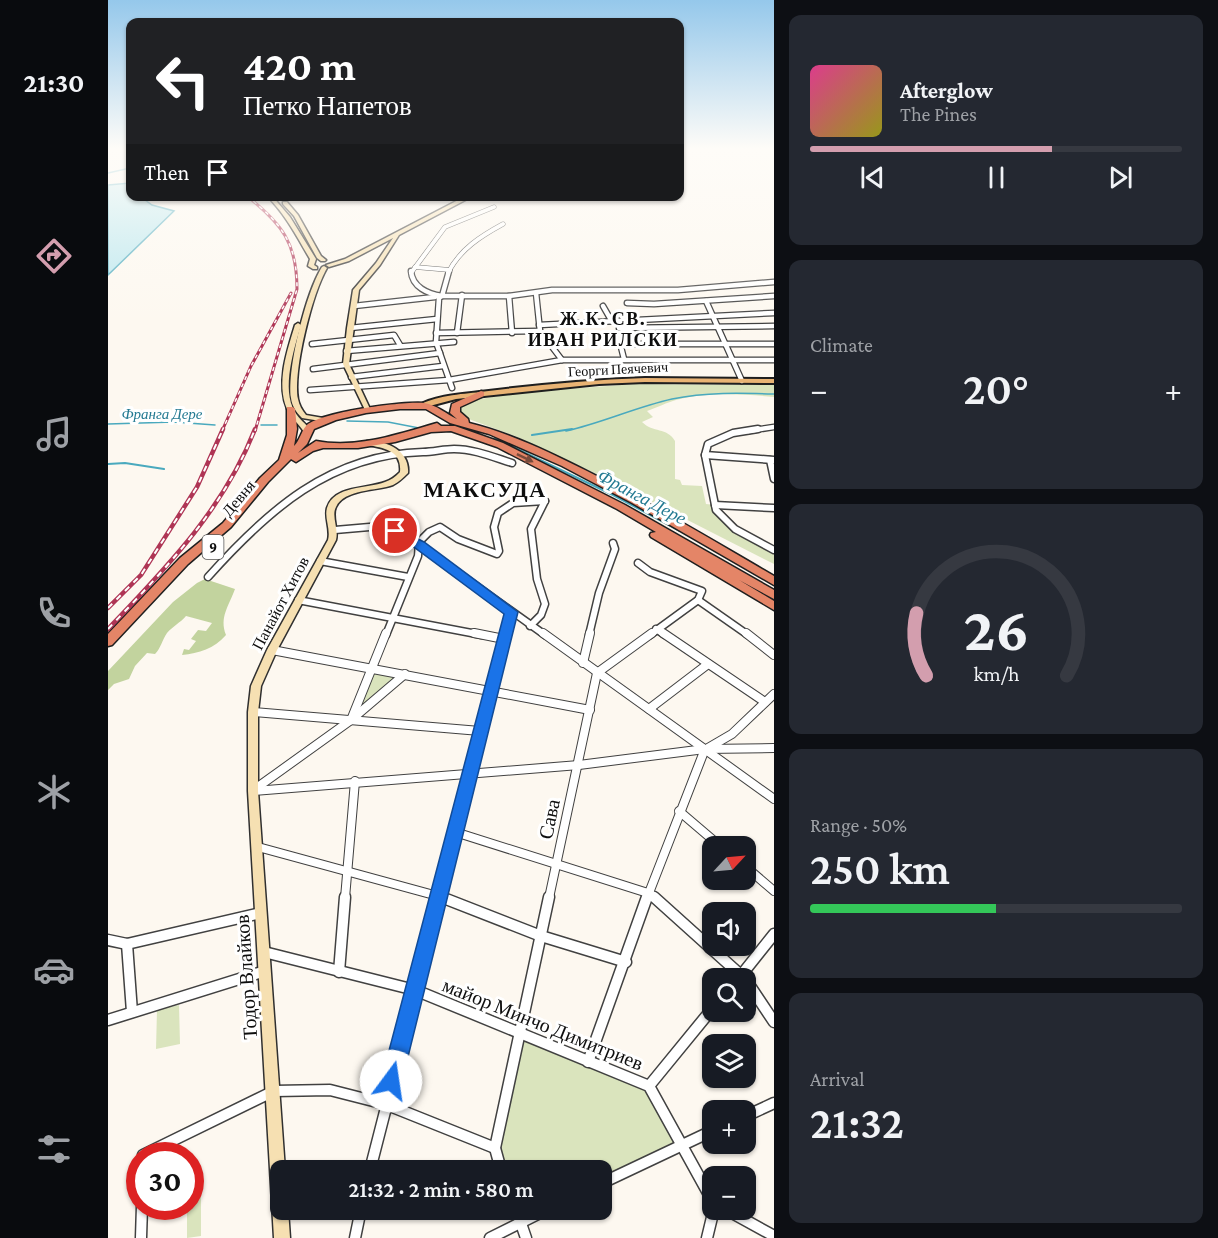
<!DOCTYPE html>
<html lang="en">
<head>
<meta charset="utf-8">
<style>
  :root { --surface:#171b24; --page:#242831; --text:#f1f3f6; --muted:#9ea1a6; --line:#363941; --accent:#d39eae }
  body { margin:0; font-family:"Crimson Pro",serif; background:var(--page); color:var(--text); height:100vh; display:flex; flex-direction:column; font-size:22px; white-space:nowrap }
  * { box-sizing:border-box; margin:0 }
  p { font-size:20px; color:var(--muted) }
  .icon { flex:none; width:33px; height:33px; fill:none; stroke:currentColor; stroke-width:2; stroke-linecap:round; stroke-linejoin:round }
  .map { position:relative; flex:1; overflow:hidden }
  .details { display:flex; flex-direction:column; gap:15px; padding:15px; background:#0d0f14; width:444px }
  .details>* { flex:none }
  .banner { position:absolute; left:18px; top:18px; width:558px; height:183px; border-radius:12px; box-shadow:0 2px 4px #0004; background:#202124; color:#fff; overflow:hidden }
  .needle { width:39px; rotate:64deg }
  .buttons { position:absolute; left:594px; top:836px; display:grid; gap:12px }
  .buttons a { display:grid; place-items:center; width:54px; height:54px; border-radius:12px; background:var(--surface); box-shadow:0 2px 4px #0004; font-size:30px }
  .speed { position:absolute; left:18px; top:1142px; display:flex; gap:12px; font-size:30px; font-weight:700; text-align:center }
  .speed>* { display:grid; place-content:center; width:78px; height:78px; border-radius:50%; background:var(--surface); box-shadow:0 2px 4px #0004; line-height:1 }
  .speed .limit { border:9px solid #d22; background:#fff; color:#111 }
  .pin { position:absolute; display:grid; place-items:center; width:51px; height:51px; color:#fff; margin:-26px; border:3px solid #fff; border-radius:50%; box-shadow:0 2px 6px #0007 }
  .me { position:absolute; width:66px; margin:-33px; rotate:14deg; stroke-linejoin:round; filter:drop-shadow(0 0 4px #0008) }
  .turn { display:flex; align-items:center; gap:21px; height:126px; padding:0 18px; font-size:27px }
  .turn .icon { width:78px; height:78px; stroke-width:2.5 }
  .turn b { display:block; font-size:42px; line-height:51px }
  .then { display:flex; align-items:center; height:57px; padding:0 18px; background:#0003; gap:12px; font-size:22px }
  .big { font-size:45px; font-weight:600; line-height:1.1 }
  .details .tile { flex:1; display:flex; flex-direction:column; justify-content:center; gap:9px; min-width:0; padding:0 21px; border-radius:12px; background:var(--page) }
  .details .dial { align-items:center; gap:0 }
  .dial svg { height:156px; overflow:visible; fill:none; stroke:var(--line); stroke-width:7; stroke-linecap:round; text-anchor:middle }
  .dial text { fill:var(--text); stroke:none }
  .song { display:flex; align-items:center; gap:18px }
  .cover { width:72px; height:72px; border-radius:9px; background:linear-gradient(135deg,hsl(330 70% 55%),hsl(60 70% 35%)) }
  .played { height:6px; border-radius:3px; background:linear-gradient(90deg,var(--accent) 65%,var(--line) 65%) }
  .keys { display:flex; justify-content:space-around; direction:ltr }
  .heat { display:flex; justify-content:space-between; align-items:center; font-size:33px; direction:ltr }
  .charge { height:9px; border-radius:4px; background:linear-gradient(90deg,#34c759 50%,var(--line) 0) }
  .trip { position:absolute; left:162px; top:1160px; width:342px; height:60px; border-radius:12px; background:var(--surface); box-shadow:0 2px 4px #0004; font-weight:600; line-height:60px; text-align:center }
  main { display:flex; flex:1; min-height:0 }
  .tab-bar { display:flex; flex-direction:column; width:108px; justify-content:space-around; align-items:center; background:#090b0e; color:var(--muted) }
  .tab-bar .icon { width:42px; height:42px }
  .tab-bar .on { color:var(--accent) }
  .tab-bar b { font-size:27px; color:var(--text) }
  .map>svg:first-child { display:block }
</style>
</head>
<body>
<main>
<nav class="tab-bar">
<b>21:30</b>
<svg class="icon on" aria-label="directions" viewBox="0 0 24 24"><path d="M12 3l9 9-9 9-9-9zM9 14v-3h6M13 9l2 2-2 2"/></svg>
<svg class="icon" aria-label="music" viewBox="0 0 24 24"><path d="M9 18V5l10-2v13"/><circle cx="6" cy="18" r="3"/><circle cx="16" cy="16" r="3"/></svg>
<svg class="icon" aria-label="phone" viewBox="0 0 24 24"><path d="M5 4h4l2 5-3 2q2 4 5 5l2-3 5 2v4C11 20 4 13 5 4z"/></svg>
<svg class="icon" aria-label="climate" viewBox="0 0 24 24"><path d="M12 3v18M4 7l16 10M4 17L20 7"/></svg>
<svg class="icon" aria-label="car" viewBox="0 0 24 24"><path d="M5 17H2v-5l4-1 3-4h7l3 4 3 1v5h-3M9 17h6M6 11h13"/><circle cx="7" cy="17" r="2"/><circle cx="17" cy="17" r="2"/></svg>
<svg class="icon" aria-label="filters" viewBox="0 0 24 24"><path d="M4 7h16M4 17h16"/><circle cx="9" cy="7" r="2"/><circle cx="15" cy="17" r="2"/></svg>
</nav>
<div class="map">
<svg width="666" height="1238" viewBox="0 0 666 1238">
  <rect width="100%" height="100%" fill="#fdf8f0"/>
  <g fill="#dae4bd">
    <path d="M527 384 666 385V397C634 394 599 392 568 400 560 402 548 408 539 411L545 417 534 422C545 433 559 427 567 441V479L572 480 574 485 594 486 598 504 607 505 612 516 666 550V564L493 476 407 436 358 418 351 411 353 405 366 400 417 392Z"/>
    <polygon points="263,668 297,674 243,720"/>
    <polygon points="71,1005 72,1044 48,1049 49,1010"/>
    <polygon points="413,1033 541,1086 572,1145 494,1183 494,1170 393,1170 389,1158"/>
    <polygon points="93,1197 93,1236 79,1238 79,1206 82,1206 83,1199"/>
  </g>
  <path fill="#c2d39e" d="M97 579 127 589C121 606 111 617 118 635 106 649 91 653 74 655L76 649 81 650 88 641 83 639 90 630 98 631 104 623 78 616C72 623 65 626 59 633 54 640 53 648 47 654L39 653 27 666 21 679 6 684 0 690V671L65 602 89 583Z"/>
  <polygon fill="#bae7ef" stroke="#49a9be" stroke-width="1.5" points="22,183 22,196 33,197 44,205 66,211 0,275 0,185"/>
  <g fill="none" stroke-linecap="round" stroke-linejoin="round">
    <g stroke="#49a9be" stroke-width="1.5">
      <polyline points="0,173 22,168"/>
      <polyline points="239,421 280,422 311,428"/>
      <polyline points="0,424 66,422 107,425"/>
      <polyline points="153,425 169,425"/>
      <path d="M458 431C494 423 528 407 564 399 598 392 632 393 666 394"/>
    </g>
    <g stroke="#49a9be" stroke-width="2">
      <polyline points="424,435 464,429"/>
      <polyline points="387,438 505,495 572,531"/>
      <polyline points="0,464 17,463 56,469"/>
    </g>
    <defs>
      <g id="street-far4">
        <polyline points="307,267 342,270"/>
        <polyline points="303,273 337,227 386,207"/>
        <path d="M340 273C352 249 373 236 395 224"/>
      </g>
      <g id="street-far3">
        <path d="M303 271C304 287 320 294 334 296L341 271"/>
        <polyline points="428,293 432,331 454,360"/>
        <polyline points="401,296 404,333"/>
        <polyline points="598,301 634,381"/>
        <polyline points="519,303 546,304 666,296"/>
        <polyline points="246,306 327,297"/>
        <polyline points="495,306 503,320"/>
        <polyline points="431,325 666,313"/>
        <polyline points="242,328 329,319"/>
        <polyline points="511,328 666,326"/>
        <polyline points="328,333 432,331"/>
        <polyline points="349,333 354,295"/>
        <polyline points="204,344 286,335 292,345"/>
        <polyline points="520,344 666,344"/>
        <polyline points="513,347 516,359"/>
        <polyline points="238,351 346,342"/>
        <polyline points="205,369 332,353"/>
        <polyline points="243,377 335,366"/>
        <polyline points="344,388 328,342 331,298 334,296 401,296 444,290 570,290 666,282"/>
        <polyline points="202,390 341,380 454,360 666,360"/>
        <polyline points="640,431 666,427"/>
      </g>
      <g id="street-far2">
        <polyline points="650,429 625,433 600,444 597,455 608,510 627,529 666,550"/>
        <polyline points="597,455 666,460"/>
        <polyline points="662,460 666,479"/>
        <polyline points="607,505 666,508"/>
        <polyline points="227,530 273,526 287,531 311,545 437,635"/>
        <polyline points="212,561 300,577"/>
        <polyline points="530,563 542,572 594,591 590,600 542,635"/>
        <path d="M100 577C159 511 222 454 315 452 325 452 336 449 346 449 366 449 385 457 404 463"/>
        <polyline points="190,600 374,635"/>
        <polyline points="590,600 640,635"/>
        <polyline points="422,626 433,615 437,604 429,579 423,529 437,501"/>
        <polyline points="548,629 557,635"/>
        <polyline points="278,635 310,556 311,542 321,532 332,527 350,539 389,554 391,551 386,527 390,513 405,503 437,501"/>
        <polyline points="398,635 404,613"/>
        <polyline points="481,635 491,593 507,549 505,543"/>
      </g>
      <g id="street-far1">
        <polyline points="366,633 396,639"/>
        <polyline points="435,633 666,799"/>
        <polyline points="555,633 657,702"/>
        <polyline points="638,633 666,655"/>
        <polyline points="164,650 482,710"/>
        <polyline points="475,663 482,633"/>
        <polyline points="541,709 600,664"/>
        <polyline points="145,712 372,731"/>
        <polyline points="243,720 278,633"/>
        <polyline points="600,748 624,734 666,694"/>
        <polyline points="147,789 243,720 297,674"/>
        <polyline points="145,791 471,765 597,749 666,748"/>
        <polyline points="571,811 612,846"/>
        <polyline points="347,832 543,894 548,898"/>
        <polyline points="150,847 337,898"/>
        <polyline points="638,867 666,891"/>
        <polyline points="237,898 247,781"/>
        <polyline points="331,898 399,633"/>
        <polyline points="441,898 489,673 544,633"/>
        <polyline points="539,898 597,749"/>
      </g>
      <g id="street">
        <polyline points="333,897 433,936 518,962"/>
        <polyline points="546,897 636,978"/>
        <polyline points="0,940 19,944 153,913"/>
        <polyline points="19,944 24,1012"/>
        <polyline points="156,952 307,990 541,1086 604,1200"/>
        <polyline points="231,972 237,897"/>
        <polyline points="631,978 666,934"/>
        <polyline points="638,980 666,1022"/>
        <polyline points="0,1020 157,971"/>
        <polyline points="480,1062 539,897"/>
        <polyline points="541,1086 604,1009"/>
        <polyline points="638,1116 666,1103"/>
        <polyline points="35,1155 166,1091 222,1090 277,1104 387,1148"/>
        <polyline points="262,1170 332,897"/>
        <polyline points="393,1170 387,1148 441,897"/>
        <polyline points="494,1183 604,1131"/>
        <polyline points="408,1209 418,1238"/>
        <polyline points="617,1209 666,1236"/>
        <polyline points="33,1238 34,1206"/>
        <polyline points="247,1238 253,1209"/>
        <polyline points="382,1238 440,1209"/>
        <polyline points="599,1238 606,1209"/>
      </g>
      <g id="secondary">
        <path d="M159 196H164L182 217 208 259 206 265 209 267V269H205L200 266 202 259C189 237 178 215 159 196Z"/>
        <polygon points="358,196 365,196 291,235 272,265 251,290 241,364 263,411 262,412 258,412 235,364 239,328 245,290 268,263 285,238 241,261 221,267 218,265 237,259"/>
        <polygon points="175,202 179,202 190,215 213,256 218,260 217,261 213,261 209,258 186,216 175,204"/>
        <path d="M216 266 219 268C204 294 185 370 190 399 191 405 194 410 198 415L221 419 222 420 219 422 194 418C188 412 184 406 183 398 179 368 198 293 214 267Z"/>
        <path d="M190 323 193 325C186 349 173 389 187 412 191 419 198 424 203 430L199 432H196C191 424 183 418 179 409 168 383 179 351 187 325Z"/>
        <path d="M259 441C279 440 302 451 300 473 295 478 291 482 285 485 269 491 236 489 228 507 223 516 231 529 228 540L169 650 153 686 150 712V791L177 1170H172V1209H180L182 1238H166L140 791V712L143 686 159 650 220 540C223 529 216 518 219 508 226 485 259 489 277 482 283 480 287 477 292 472 294 451 277 448 259 445Z"/>
      </g>
      <path id="primary" d="M537 378 666 379V383L537 382 491 384 348 399 314 408 310 406C325 396 354 394 372 392 427 385 482 380 537 378Z"/>
      <path id="highway" d="M373 391 376 392V396L352 407V412L360 419 361 423C402 433 441 452 479 471 543 503 604 540 666 576V585L524 503 454 466 381 434 342 423 318 409H292L258 413 228 420 206 429 199 444 190 453 208 441C249 449 290 434 329 423L333 426H347L395 443 517 505 666 590V599L631 580 666 601V610L543 537 542 535 543 533 548 532 509 509 389 447 343 431 323 432 287 442 250 448H215L205 451 188 462 183 459 160 482 123 527 80 564 4 645 0 646V634L72 558 115 523 152 478 171 460 179 435V407H185L187 409 189 429 186 446C192 440 193 432 198 426 211 412 296 401 316 403 329 405 338 414 349 419L342 413 344 404Z"/>
    </defs>
    <use href="#street-far4" stroke="#414141" stroke-width="5"/>
    <use href="#street-far3" stroke="#414141" stroke-width="7"/>
    <use href="#street-far2" stroke="#414141" stroke-width="9"/>
    <use href="#street-far1" stroke="#414141" stroke-width="10"/>
    <use href="#street" stroke="#414141" stroke-width="13"/>
    <use href="#secondary" stroke="#303030" stroke-width="3"/>
    <use href="#primary" stroke="#1f1f1f" stroke-width="4"/>
    <use href="#highway" stroke="#1f1f1f" stroke-width="3"/>
    <use href="#street-far4" stroke="#fff" stroke-width="4"/>
    <use href="#street-far3" stroke="#fff" stroke-width="4.5"/>
    <use href="#street-far2" stroke="#fff" stroke-width="6"/>
    <use href="#street-far1" stroke="#fff" stroke-width="8"/>
    <use href="#street" stroke="#fff" stroke-width="10"/>
    <use href="#secondary" fill="#f6e0b2" fill-rule="evenodd"/>
    <use href="#primary" fill="#e9b374" fill-rule="evenodd"/>
    <use href="#highway" fill="#e48567" fill-rule="evenodd"/>
    <defs>
      <g id="rail-far1">
        <path d="M139 196C174 224 189 243 189 289L147 431"/>
        <polyline points="114,431 143,366 183,293"/>
      </g>
      <g id="rail">
        <polyline points="0,608 33,575 89,487 115,429"/>
        <path d="M0 629C58 568 116 509 147 429"/>
      </g>
    </defs>
    <use href="#rail-far1" stroke="#af3555" stroke-width="3"/>
    <use href="#rail" stroke="#af3555" stroke-width="4.5"/>
    <use href="#rail-far1" stroke="#fff" stroke-width="1.5" stroke-dasharray="4" stroke-linecap="butt"/>
    <use href="#rail" stroke="#fff" stroke-width="2" stroke-dasharray="6" stroke-linecap="butt"/>
  </g>
  <defs><path id="oneway-solid" d="M-6-.8H1V-3.2L6.5 0L1 3.2V.8H-6Z" transform="scale(1.5)"/></defs>
  <use fill="#794a3a" href="#oneway-solid" transform="translate(417 458) rotate(26)"/>
  <linearGradient id="sky" x2="0" y2="1"><stop stop-color="#95c8eb"/><stop offset="0.46" stop-color="#fefcf8"/><stop offset="1" stop-color="#fefcf8" stop-opacity="0"/></linearGradient>
  <rect width="666" height="323" fill="url(#sky)"/>
  <polygon fill="#1a73e8" stroke="#114b97" stroke-width="1.5" points="287,527 316,542 410,612 294,1081 291,1088 283,1091 276,1088 273,1081 396,614 307,548 283,534 281,531 283,528"/>
  <g text-anchor="middle" stroke-width="6" stroke-linejoin="round" paint-order="stroke">
    <g font-size="14" fill="#0e0e0e" stroke="#fff">
      <text transform="translate(510 369) rotate(-3)" y="5">Георги Пеячевич</text>
    </g>
    <g font-size="15" font-style="italic" fill="#247a92" stroke="#fff">
      <text x="54" y="419">Франга Дере</text>
    </g>
    <rect fill="#fff" stroke="#565656" stroke-width="1.5" x="94.5" y="535" width="21" height="24" rx="4.5"/>
    <g font-size="15" font-weight="bold" fill="#0e0e0e">
      <text x="105" y="552">9</text>
    </g>
    <g font-size="16" fill="#0e0e0e" stroke="#fff">
      <text transform="translate(130 498) rotate(-50)" y="6">Девня</text>
      <text transform="translate(172 603) rotate(-62)" y="6">Панайот Хитов</text>
    </g>
    <g font-size="18" font-weight="bold" letter-spacing="1.5" fill="#0e0e0e" stroke="#fff">
      <text x="495" y="325">Ж.К. СВ.<tspan x="495" dy="21">ИВАН РИЛСКИ</tspan></text>
    </g>
    <g font-size="18" font-style="italic" fill="#247a92" stroke="#fff">
      <text transform="translate(534 497) rotate(28)" y="6">Франга Дере</text>
    </g>
    <g font-size="20" fill="#0e0e0e" stroke="#fff">
      <text transform="translate(441 819) rotate(-78)" y="7">Сава</text>
      <text transform="translate(138 977) rotate(-94)" y="7">Тодор Влайков</text>
      <text transform="translate(435 1024) rotate(22)" y="7">майор Минчо Димитриев</text>
    </g>
    <g font-size="22" font-weight="bold" letter-spacing="1.5" fill="#0e0e0e" stroke="#fff">
      <text x="377" y="497">МАКСУДА</text>
    </g>
  </g>
</svg>
<div class="buttons">
<a><svg class="needle" viewBox="-14 -14 28 28"><path d="M0-13l5 13h-10z" fill="#e53935"/><path d="M0 13l5-13h-10z" fill="#9ea1a6"/></svg></a>
<a><svg class="icon" aria-label="sound" viewBox="0 0 24 24"><path d="M4 9h4l5-4v14l-5-4H4zM17 9q2 3 0 6"/></svg></a>
<a><svg class="icon" aria-label="search" viewBox="0 0 24 24"><circle cx="10" cy="10" r="6"/><path d="M15 15l6 6"/></svg></a>
<a><svg class="icon" aria-label="layers" viewBox="0 0 24 24"><path d="M12 4l9 5-9 5-9-5zM3 14l9 5 9-5"/></svg></a>
<a>+</a>
<a>−</a>
</div>
<div class="speed"><div class="limit">30</div></div>
<div class="pin" style="left:287px;top:531px;background:#d93025"><svg class="icon" aria-label="arrive" viewBox="0 0 24 24"><path d="M6 21V4h12l-3 4 3 4H6"/></svg></div>
<svg class="me" style="left:283px;top:1081px" viewBox="-20 -20 40 40"><circle r="19" fill="#fff"/><path d="M0-13L10 11 0 6-10 11z" fill="#1a73e8"/></svg>
<div class="trip">21:32 · 2 min · 580 m</div>
<div class="banner">
<div class="turn"><svg class="icon" aria-label="left" viewBox="0 0 24 24"><path d="M17 20v-9H6M10 6l-5 5 5 5"/></svg><div><b>420 m</b>Петко Напетов</div></div>
<div class="then">Then<svg class="icon" aria-label="arrive" viewBox="0 0 24 24"><path d="M6 21V4h12l-3 4 3 4H6"/></svg></div>
</div>
</div>
<section class="details">
<div class="tile">
<div class="song"><i class="cover"></i><div><b>Afterglow</b><p>The Pines</p></div></div>
<div class="played"></div>
<div class="keys"><svg class="icon" aria-label="previous" viewBox="0 0 24 24"><path d="M18 5L8 12l10 7zM5 5v14"/></svg><svg class="icon" aria-label="pause" viewBox="0 0 24 24"><path d="M8 5v14M16 5v14"/></svg><svg class="icon" aria-label="next" viewBox="0 0 24 24"><path d="M6 5l10 7-10 7zM19 5v14"/></svg></div>
</div>
<div class="tile"><p>Climate</p>
<div class="heat"><a>−</a><b class="big">20°</b><a>+</a></div>
</div>
<div class="tile dial"><svg viewBox="0 0 100 80">
<path d="M14 69A42 42 0 1 1 86 69"/>
<path d="M14 69A42 42 0 0 1 9 37" stroke="#d39eae"/>
<text x="50" y="56" font-size="32" font-weight="700">26</text>
<text x="50" y="72" font-size="11">km/h</text>
</svg></div>
<div class="tile"><p>Range · 50%</p><b class="big">250 km</b><div class="charge"></div></div>
<div class="tile"><p>Arrival</p><b class="big">21:32</b></div>
</section>
</main>
</body>
</html>
